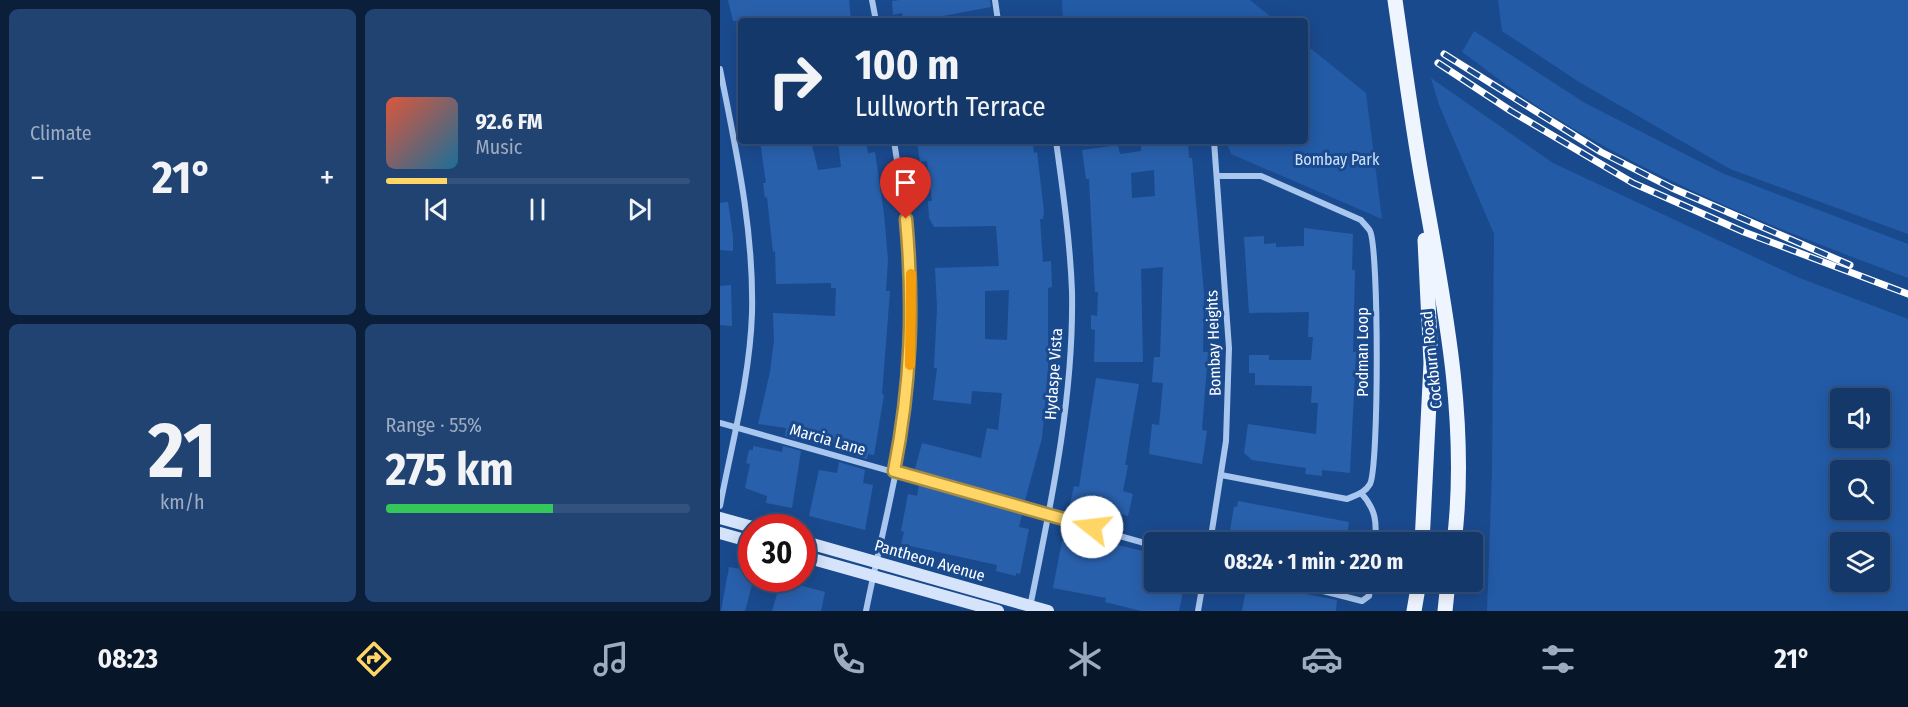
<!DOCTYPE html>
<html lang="en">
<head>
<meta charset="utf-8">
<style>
  :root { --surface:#14386a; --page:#214372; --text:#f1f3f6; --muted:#9dacc1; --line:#33527e; --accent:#ffd665 }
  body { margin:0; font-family:"Fira Sans Condensed",sans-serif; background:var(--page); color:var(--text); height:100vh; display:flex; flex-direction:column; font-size:22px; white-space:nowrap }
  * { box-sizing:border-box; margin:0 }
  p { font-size:20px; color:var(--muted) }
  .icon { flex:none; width:33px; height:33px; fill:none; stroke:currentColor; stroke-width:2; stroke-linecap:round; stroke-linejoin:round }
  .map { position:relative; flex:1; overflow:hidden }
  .panel { display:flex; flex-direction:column; gap:9px; padding:9px; background:#0b1f3a; width:720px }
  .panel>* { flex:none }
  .top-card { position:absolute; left:18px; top:18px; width:570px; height:126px; border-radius:6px; box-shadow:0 3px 15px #0003,0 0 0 2px var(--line); background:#14386a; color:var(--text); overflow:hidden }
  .buttons { position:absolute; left:1110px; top:388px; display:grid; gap:12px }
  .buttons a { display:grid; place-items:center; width:60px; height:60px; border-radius:6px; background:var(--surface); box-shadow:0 3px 15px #0003,0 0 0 2px var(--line); font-size:30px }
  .speed { position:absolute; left:18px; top:514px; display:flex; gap:12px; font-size:30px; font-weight:700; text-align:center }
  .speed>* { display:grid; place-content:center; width:78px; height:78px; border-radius:50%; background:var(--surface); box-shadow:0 3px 15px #0003,0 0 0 2px var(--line); line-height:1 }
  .speed .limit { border:9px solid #d22; background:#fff; color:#111 }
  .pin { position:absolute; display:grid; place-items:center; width:51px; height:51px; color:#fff; margin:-62px -26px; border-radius:50% 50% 50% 0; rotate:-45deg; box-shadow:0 0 6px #0007 }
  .pin .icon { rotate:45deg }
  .me { position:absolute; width:66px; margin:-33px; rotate:286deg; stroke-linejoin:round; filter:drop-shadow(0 0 4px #0008) }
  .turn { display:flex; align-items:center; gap:21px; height:126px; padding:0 18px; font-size:27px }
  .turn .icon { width:78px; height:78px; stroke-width:2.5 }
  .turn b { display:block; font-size:42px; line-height:51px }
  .big { font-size:45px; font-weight:700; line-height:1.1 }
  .panel .widget { flex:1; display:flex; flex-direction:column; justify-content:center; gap:9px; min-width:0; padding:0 21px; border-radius:9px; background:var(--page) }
  .panel .dial { align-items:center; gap:0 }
  .dial b { font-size:78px; line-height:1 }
  .song { display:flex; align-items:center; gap:18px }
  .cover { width:72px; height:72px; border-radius:9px; background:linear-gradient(135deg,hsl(10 70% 55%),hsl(200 70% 35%)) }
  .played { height:6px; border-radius:3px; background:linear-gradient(90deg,var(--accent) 20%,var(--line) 20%) }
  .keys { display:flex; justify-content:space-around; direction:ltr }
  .heat { display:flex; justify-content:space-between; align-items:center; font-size:33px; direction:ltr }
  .charge { height:9px; border-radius:4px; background:linear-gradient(90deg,#34c759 55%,var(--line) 0) }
  .panel .tiles { flex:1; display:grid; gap:9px; grid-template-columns:repeat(2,1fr) }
  .trip { position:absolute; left:424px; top:532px; width:339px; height:60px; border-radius:6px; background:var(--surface); box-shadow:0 3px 15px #0003,0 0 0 2px var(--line); font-weight:700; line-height:60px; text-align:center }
  .dock { display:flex; height:96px; justify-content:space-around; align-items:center; background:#08162a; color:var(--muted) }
  .dock .icon { width:42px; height:42px }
  .dock .active { color:var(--accent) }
  .dock b { font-size:27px; color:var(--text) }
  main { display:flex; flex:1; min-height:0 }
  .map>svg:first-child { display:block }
</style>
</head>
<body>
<main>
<section class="panel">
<div class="tiles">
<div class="widget"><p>Climate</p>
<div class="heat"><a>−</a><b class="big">21°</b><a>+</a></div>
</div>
<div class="widget">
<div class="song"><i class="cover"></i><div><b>92.6 FM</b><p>Music</p></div></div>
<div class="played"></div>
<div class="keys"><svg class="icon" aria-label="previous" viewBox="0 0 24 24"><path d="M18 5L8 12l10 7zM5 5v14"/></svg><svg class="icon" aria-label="pause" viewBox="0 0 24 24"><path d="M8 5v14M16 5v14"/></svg><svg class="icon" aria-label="next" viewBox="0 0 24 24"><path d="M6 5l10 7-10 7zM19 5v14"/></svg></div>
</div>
<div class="widget dial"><b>21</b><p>km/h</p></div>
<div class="widget"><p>Range · 55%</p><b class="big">275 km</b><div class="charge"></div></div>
</div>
</section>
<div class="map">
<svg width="1188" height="611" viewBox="0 0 1188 611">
  <rect width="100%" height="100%" fill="#1a4a8e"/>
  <g fill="#235ba7" fill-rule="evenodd">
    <polygon points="342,0 530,0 556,21 343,21"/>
    <polygon points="778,0 1188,0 1188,234 1010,169 859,82 782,31"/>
    <path d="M754 31 865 103 1002 173 1188 244V278C1065 232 943 185 831 115 800 96 771 73 742 52Z"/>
    <polygon points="585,44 646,93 662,219 511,154 506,141 585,141"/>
    <path d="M711 78 833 163 1077 277 1188 319V611H767L772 473 774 234 719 105ZM1120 399H1160V438H1120ZM1120 471H1160V510H1120ZM1120 543H1160V582H1120Z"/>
  </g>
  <g fill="#2960ac" fill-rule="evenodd">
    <polygon points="8,0 129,0 131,21 13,21"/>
    <polygon points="180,0 270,0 271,7 207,19 207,16 183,20 182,13 173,15 172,1"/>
    <polygon points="40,141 91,141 98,170 121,167 118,141 146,141 148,153 155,152 164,214 168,259 166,291 170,291 162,394 164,395 154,455 148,454 147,459 121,452 122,445 105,442 106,435 85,431 83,441 65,436 66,428 38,424 50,372 54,340 53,313 115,316 116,288 111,288 111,283 56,284 55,251 53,252 47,197 45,198 43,183 46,183"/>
    <path d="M197 141H313L314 153 317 152 324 211 323 219H320L323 262 331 261 332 287 328 288V368L322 438 304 504 200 474 201 471 195 469 202 443 261 458 267 428 278 430 282 393 252 391 251 404 213 400 217 368H214L217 308 215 268 279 266 276 226 214 227 209 218 208 201H212L207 161 200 162ZM289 290 287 340 265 339V291Z"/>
    <path d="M421 141H468L469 158H472L484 293 483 352H488L482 430 487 431 482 464 429 454 432 424 439 425 443 383 432 382 434 357H440L443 267 421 269 423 362H374L375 330 371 329V315L377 316 378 292H375L369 179H366L362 150 398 145 400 154 421 151ZM434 170 435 196 412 198 411 173Z"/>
    <polygon points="8,202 13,237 13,251 0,250 0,203"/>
    <polygon points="584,228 633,234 632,270 635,270 633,352 636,352 630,473 602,470 602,476 585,474 586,468 532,460 524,453 528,424 596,434 598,403 591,403 592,386 535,385 535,373 529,373 529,355 549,355 549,360 591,360 593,337 588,337 589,312 529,313 524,237 544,236 544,244 556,243 556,247 584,246"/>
    <polygon points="11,285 12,326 0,325 0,286"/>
    <polygon points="376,378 419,384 405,465 408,465 403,491 413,494 408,516 394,512 390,528 348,513 354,486 359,487"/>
    <polygon points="33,446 62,452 63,446 81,451 72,508 46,503 47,496 25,488 30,464 26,463 29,450 33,450"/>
    <polygon points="119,462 145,470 143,483 153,485 145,530 89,516 99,470 117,473"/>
    <polygon points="199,485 302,514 299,527 309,529 300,574 296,573 296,576 276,571 277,565 181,544 184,532 181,531 188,494 197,496"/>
    <polygon points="518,501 629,522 626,543 508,543 514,506 517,507"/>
    <polygon points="354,529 387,538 387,541 394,542 394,544 435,554 435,582 465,582 459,611 421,611 385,602 386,598 333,588 342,541 352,543"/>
    <polygon points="9,567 32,571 32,585 25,611 1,611"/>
    <polygon points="61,580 105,592 101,611 52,611"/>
    <polygon points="527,583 617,600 616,611 522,611"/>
  </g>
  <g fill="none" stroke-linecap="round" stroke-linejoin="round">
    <g stroke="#a8c6ee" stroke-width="6">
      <polyline points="152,0 156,21"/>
      <polyline points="275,0 278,21"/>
      <path d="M0 69C16 150 34 230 32 313 30 377 12 443 0 506"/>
      <path d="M497 176H541L641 220C643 223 648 227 650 231 659 249 659 467 650 484 645 493 636 495 627 499L501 475"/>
      <polyline points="0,423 435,546"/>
      <path d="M641 493C656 509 657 523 655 543"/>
      <polyline points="490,543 506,441 509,348 494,141"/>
      <polyline points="568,582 642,601 649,596 651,582"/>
      <path d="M310 607C331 503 354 398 352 291 350 241 343 191 336 141"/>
      <path d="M146 611C162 531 185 450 190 368 195 291 186 217 174 141"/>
      <polyline points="478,611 483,582"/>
    </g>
    <g stroke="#d5e4fa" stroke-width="12">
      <polyline points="0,518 36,528"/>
      <polyline points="0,533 32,542"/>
      <polyline points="82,541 328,611"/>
      <polyline points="82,556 278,611"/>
    </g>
    <g stroke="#eff5ff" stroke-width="15">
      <path d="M675 0C684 62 692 124 703 185 724 302 749 424 734 543"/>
      <polyline points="702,543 711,363 705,240"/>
      <polyline points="694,611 699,582"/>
      <polyline points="725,611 728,582"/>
    </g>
    <defs>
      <g id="rail">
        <polyline points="724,54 881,152 952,188 1130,265"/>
        <polyline points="718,63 791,111 913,183 1024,232 1188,294"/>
      </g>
    </defs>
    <use href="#rail" stroke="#fff" stroke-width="7"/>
    <use href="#rail" stroke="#1a4a8e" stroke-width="4.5" stroke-dasharray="14" stroke-linecap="butt"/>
  </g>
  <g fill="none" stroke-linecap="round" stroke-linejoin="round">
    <defs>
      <path id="route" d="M186 219C194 307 191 385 174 471L372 527"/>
    </defs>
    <use href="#route" stroke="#a68b42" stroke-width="15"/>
    <use href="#route" stroke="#ffd665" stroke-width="10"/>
    <polyline stroke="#f59e0b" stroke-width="10" points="190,365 191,274"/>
  </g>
  <g text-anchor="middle" stroke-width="6" stroke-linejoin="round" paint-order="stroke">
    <g font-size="16" fill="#cee1fa" stroke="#1a4a8e">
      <text x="617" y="165">Bombay Park</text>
    </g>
    <g font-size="16" fill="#fff" stroke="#1a4a8e">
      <text transform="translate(493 343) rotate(-92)" y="6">Bombay Heights</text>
      <text transform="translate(642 352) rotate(-90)" y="6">Podman Loop</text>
      <text transform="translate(711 360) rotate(-96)" y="6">Cockburn Road</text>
      <text transform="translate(333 374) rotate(-86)" y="6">Hydaspe Vista</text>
      <text transform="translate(108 439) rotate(16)" y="6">Marcia Lane</text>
      <text transform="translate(210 560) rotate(16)" y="6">Pantheon Avenue</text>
    </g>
  </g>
</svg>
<div class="buttons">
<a><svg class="icon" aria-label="sound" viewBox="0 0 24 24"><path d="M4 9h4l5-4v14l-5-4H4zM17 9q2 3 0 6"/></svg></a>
<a><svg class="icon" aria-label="search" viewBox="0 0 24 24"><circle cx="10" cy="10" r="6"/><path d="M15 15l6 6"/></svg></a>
<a><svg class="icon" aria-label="layers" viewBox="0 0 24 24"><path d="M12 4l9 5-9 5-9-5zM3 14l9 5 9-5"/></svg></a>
</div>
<div class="speed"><div class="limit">30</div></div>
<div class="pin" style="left:186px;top:219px;background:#d93025"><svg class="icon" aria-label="arrive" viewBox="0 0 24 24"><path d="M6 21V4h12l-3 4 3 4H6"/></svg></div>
<svg class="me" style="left:372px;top:527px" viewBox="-20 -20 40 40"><circle r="19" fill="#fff"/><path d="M0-13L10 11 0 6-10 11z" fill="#ffd665"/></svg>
<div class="trip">08:24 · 1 min · 220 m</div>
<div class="top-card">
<div class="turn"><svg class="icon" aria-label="right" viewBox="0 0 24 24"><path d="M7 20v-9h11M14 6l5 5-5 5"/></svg><div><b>100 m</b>Lullworth Terrace</div></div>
</div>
</div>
</main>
<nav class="dock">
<b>08:23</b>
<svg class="icon active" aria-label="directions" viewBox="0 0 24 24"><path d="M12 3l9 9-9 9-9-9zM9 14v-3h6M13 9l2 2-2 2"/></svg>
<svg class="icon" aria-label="music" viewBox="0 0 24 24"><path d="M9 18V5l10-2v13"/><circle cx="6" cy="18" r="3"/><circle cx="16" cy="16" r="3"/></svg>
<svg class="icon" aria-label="phone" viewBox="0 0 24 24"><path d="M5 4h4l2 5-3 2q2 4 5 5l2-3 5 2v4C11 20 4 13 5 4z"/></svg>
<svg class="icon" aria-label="climate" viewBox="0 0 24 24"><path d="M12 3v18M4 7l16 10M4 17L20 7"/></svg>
<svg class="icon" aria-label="car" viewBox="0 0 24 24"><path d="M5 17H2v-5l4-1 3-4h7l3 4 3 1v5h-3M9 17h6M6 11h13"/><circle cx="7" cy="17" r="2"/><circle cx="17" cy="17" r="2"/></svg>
<svg class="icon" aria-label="filters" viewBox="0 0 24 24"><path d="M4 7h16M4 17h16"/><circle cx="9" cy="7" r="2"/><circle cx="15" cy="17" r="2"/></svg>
<b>21°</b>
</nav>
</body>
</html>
